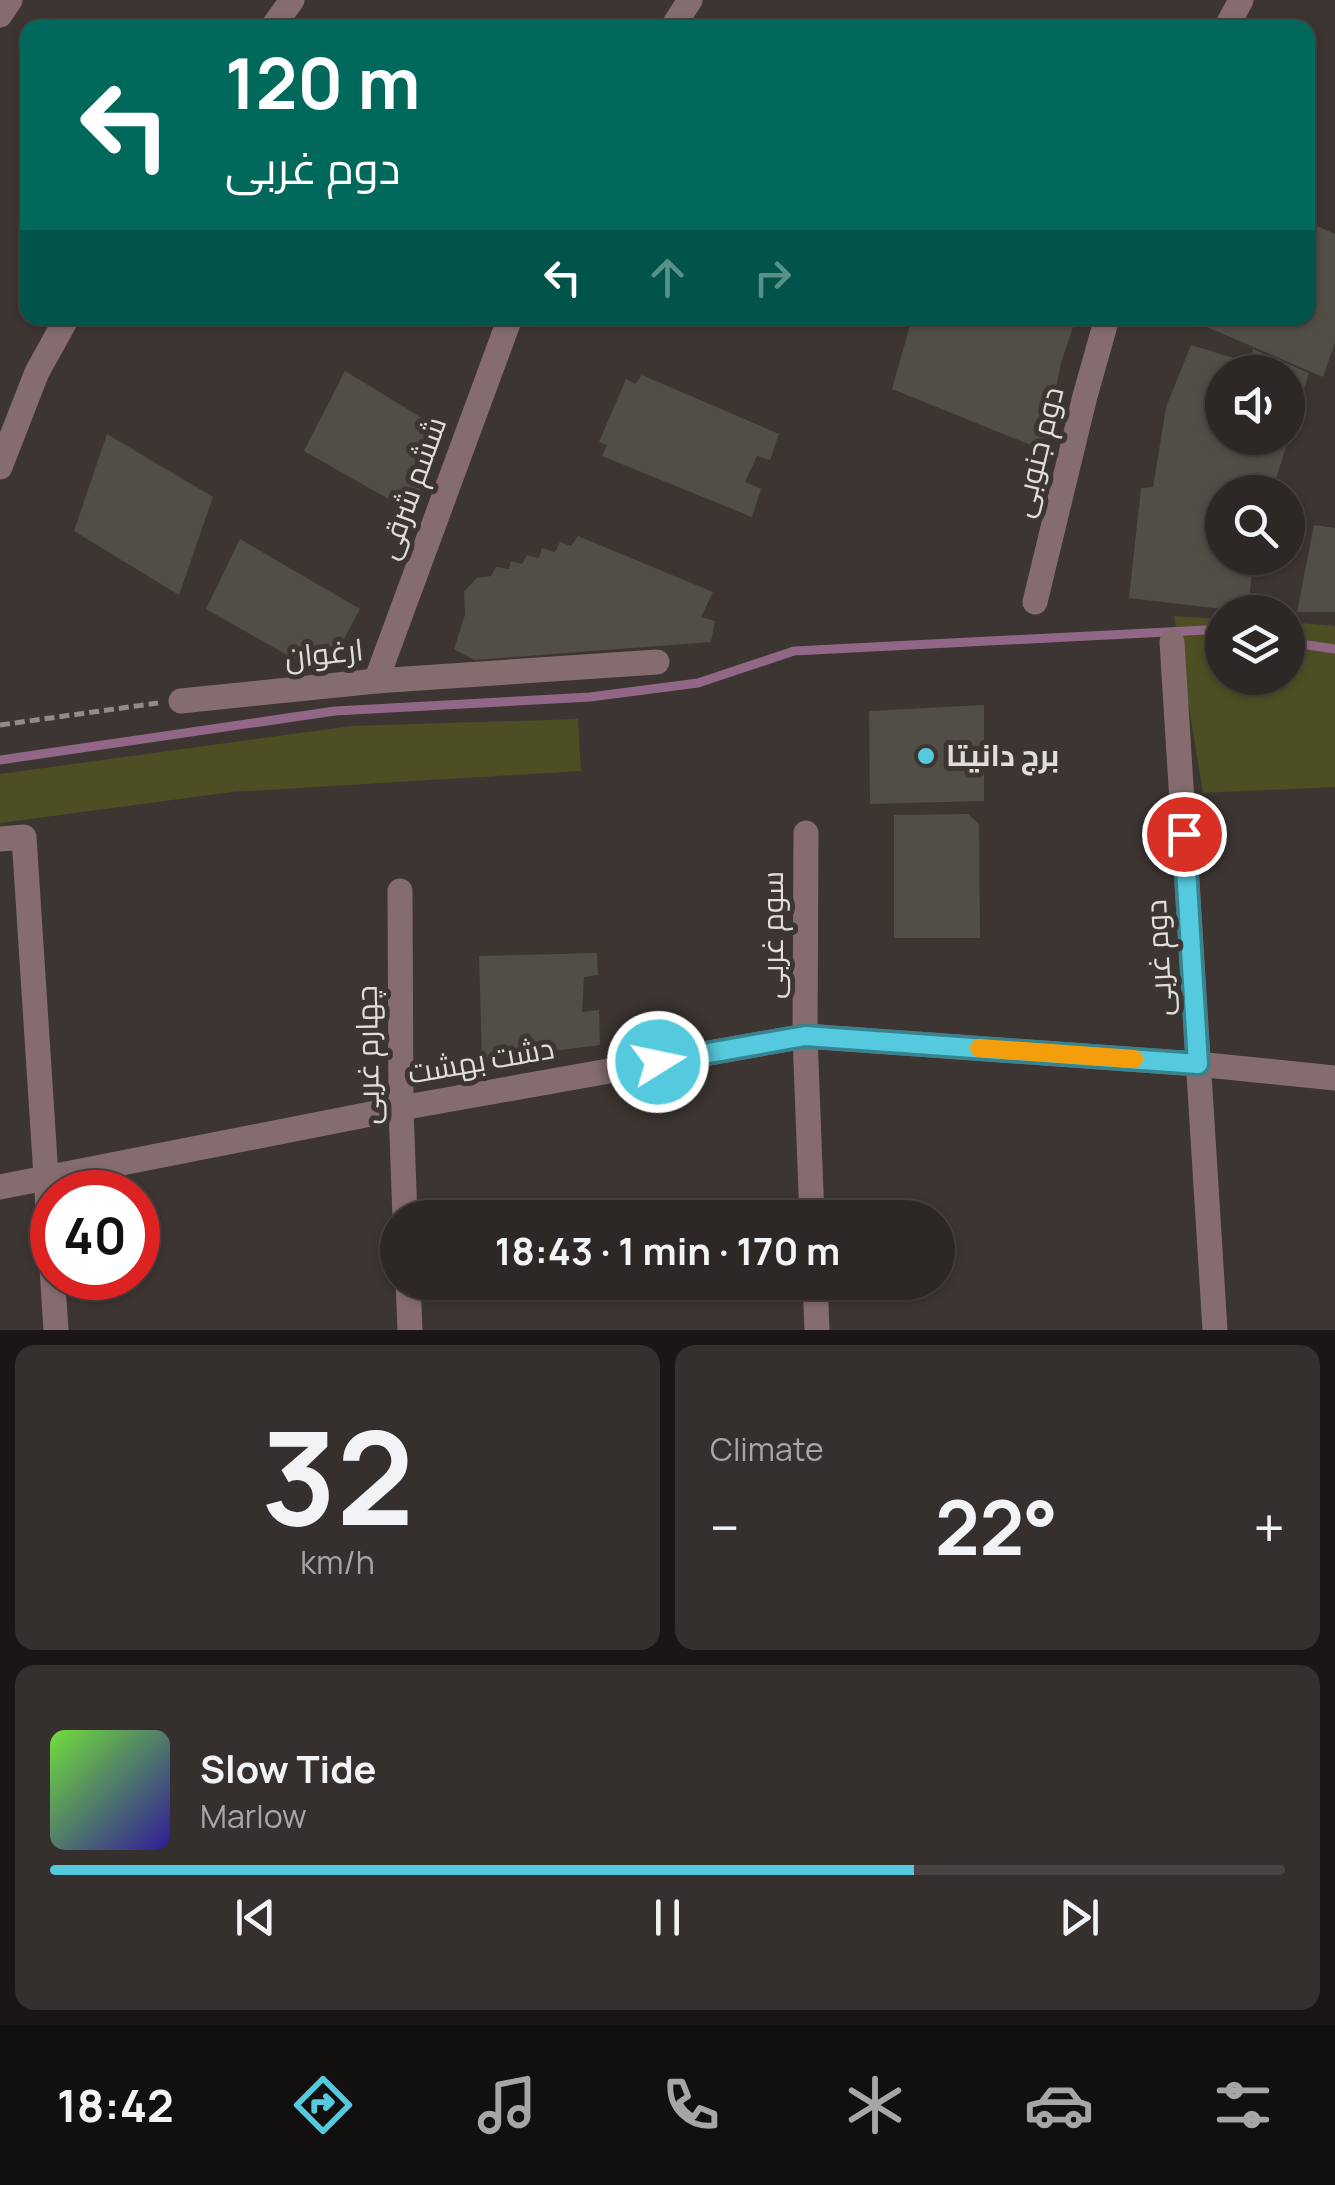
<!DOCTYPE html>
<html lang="en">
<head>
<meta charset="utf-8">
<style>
  :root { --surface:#2d2826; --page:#35302e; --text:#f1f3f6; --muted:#a7a6a7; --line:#484443; --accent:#55cade }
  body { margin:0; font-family:Manrope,Cairo,sans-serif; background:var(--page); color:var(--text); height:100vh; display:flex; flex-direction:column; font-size:38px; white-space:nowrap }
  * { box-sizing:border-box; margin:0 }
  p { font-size:32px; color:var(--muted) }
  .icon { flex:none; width:55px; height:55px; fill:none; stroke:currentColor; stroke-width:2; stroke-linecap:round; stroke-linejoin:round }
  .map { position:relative; height:1330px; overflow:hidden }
  .drawer { display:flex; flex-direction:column; gap:15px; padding:15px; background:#191615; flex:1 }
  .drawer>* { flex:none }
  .hud { position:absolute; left:20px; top:20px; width:1295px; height:305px; border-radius:20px; box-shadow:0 2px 8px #0004,0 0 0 2px var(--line); background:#00695c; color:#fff; overflow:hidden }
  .fabs { position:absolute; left:1205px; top:355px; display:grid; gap:20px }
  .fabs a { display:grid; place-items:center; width:100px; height:100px; border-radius:50%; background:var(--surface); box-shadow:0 2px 8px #0004,0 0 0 2px var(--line); font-size:50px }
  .speed { position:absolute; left:30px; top:1170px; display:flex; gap:20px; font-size:50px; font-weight:700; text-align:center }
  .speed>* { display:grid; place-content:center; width:130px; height:130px; border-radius:50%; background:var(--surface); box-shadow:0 2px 8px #0004,0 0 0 2px var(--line); line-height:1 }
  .speed .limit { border:15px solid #d22; background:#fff; color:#111 }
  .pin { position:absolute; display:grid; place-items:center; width:85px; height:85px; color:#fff; margin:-42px; border:5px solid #fff; border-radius:50%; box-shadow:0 2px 10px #0007 }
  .me { position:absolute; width:110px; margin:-55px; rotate:80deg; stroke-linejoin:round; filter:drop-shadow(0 0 8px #0008) }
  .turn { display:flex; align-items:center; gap:35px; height:210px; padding:0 40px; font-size:45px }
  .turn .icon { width:130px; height:130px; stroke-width:2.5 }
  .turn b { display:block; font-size:70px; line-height:85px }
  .lanes { display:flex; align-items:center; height:95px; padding:0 40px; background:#0003; justify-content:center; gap:50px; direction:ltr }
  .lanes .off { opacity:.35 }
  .big { font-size:75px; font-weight:700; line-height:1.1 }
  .drawer .widget { flex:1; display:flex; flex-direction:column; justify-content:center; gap:15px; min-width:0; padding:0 35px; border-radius:20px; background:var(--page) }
  .drawer .dial { align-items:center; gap:0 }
  .dial b { font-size:130px; line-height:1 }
  .song { display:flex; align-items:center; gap:30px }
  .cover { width:120px; height:120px; border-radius:15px; background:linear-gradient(135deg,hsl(100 70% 55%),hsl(250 70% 35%)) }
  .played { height:10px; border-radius:5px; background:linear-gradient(90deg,var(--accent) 70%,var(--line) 70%) }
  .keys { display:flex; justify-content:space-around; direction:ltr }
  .heat { display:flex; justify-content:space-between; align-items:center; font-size:55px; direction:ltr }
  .drawer .tiles { flex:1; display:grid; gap:15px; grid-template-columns:1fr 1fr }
  .widget:last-child { grid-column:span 2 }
  .trip { position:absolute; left:380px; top:1200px; width:575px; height:100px; border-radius:50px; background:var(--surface); box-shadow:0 2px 8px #0004,0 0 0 2px var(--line); font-weight:700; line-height:100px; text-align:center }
  .tab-bar { display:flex; height:160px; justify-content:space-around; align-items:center; background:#12100f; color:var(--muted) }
  .tab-bar .icon { width:70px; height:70px }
  .tab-bar .current { color:var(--accent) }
  .tab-bar b { font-size:45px; color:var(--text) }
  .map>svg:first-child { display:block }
</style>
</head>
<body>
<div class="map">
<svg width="1335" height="1330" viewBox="0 0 1335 1330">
  <rect width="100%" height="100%" fill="#3c3532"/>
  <g fill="#4d4e23">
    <polygon points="1174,616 1222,619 1222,678 1288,678 1288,622 1335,626 1335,787 1203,793"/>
    <polygon points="578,719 581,771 232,792 0,823 0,774 352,726"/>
  </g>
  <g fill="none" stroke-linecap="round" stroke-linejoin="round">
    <g stroke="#916686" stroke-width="9">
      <polyline points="1288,642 1335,649"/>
      <polyline points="0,760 335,711 590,697 698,683 794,651 1206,630 1222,633"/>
    </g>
  </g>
  <g fill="#514d47" fill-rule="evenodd">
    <polygon points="1308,222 1335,234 1335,343 1323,377 1202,325 1205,318 1308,318"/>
    <polygon points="912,318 1076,318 1061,363 1043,450 892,389"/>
    <path d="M1191 345 1250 363 1253 349 1309 373 1272 492H1222V558H1253L1248 612 1129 598 1141 488 1153 487 1166 407ZM1222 372H1288V438H1222Z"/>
    <polygon points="345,371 445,432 413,513 304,451"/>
    <polygon points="642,375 779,434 770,460 757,456 745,482 761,489 752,517 602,456 607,445 599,442 626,379 635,384"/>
    <polygon points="107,434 213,497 179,595 74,531"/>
    <polygon points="1314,525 1335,528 1335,612 1297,612"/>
    <polygon points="578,536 713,592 701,617 715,621 711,642 474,660 454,649 465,615 464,591 477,578 491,576 496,567 509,569 511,561 522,564 527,555 539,558 542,548 555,552 560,542 571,546"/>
    <polygon points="240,539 360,609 324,676 206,609"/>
    <polygon points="984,705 984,801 870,804 869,711"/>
    <polygon points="968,814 979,824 980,938 894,938 894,815"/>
    <polygon points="597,953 598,975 584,977 582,1012 599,1010 600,1045 482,1060 479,956"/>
  </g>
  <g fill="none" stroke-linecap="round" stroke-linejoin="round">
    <polyline stroke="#918c89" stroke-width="5" stroke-dasharray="10 5" stroke-linecap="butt" points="0,725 158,703"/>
    <g stroke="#856c6f" stroke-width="25">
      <polyline points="0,15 10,0"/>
      <polyline points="272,28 292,0"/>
      <polyline points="672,28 690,0"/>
      <polyline points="1226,28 1241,0"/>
      <polyline points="0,467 37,372 67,318"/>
      <polyline points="1035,602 1085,396 1107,318"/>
      <polyline points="1172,642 1215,1330"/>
      <polyline points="376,681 510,318"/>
      <polyline points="181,701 376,681 657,662"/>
      <polyline points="806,833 805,1036 812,1218"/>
      <polyline points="0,839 24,837 56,1330"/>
      <polyline points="400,891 401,1108 405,1218"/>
      <polyline points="0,1187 401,1108 805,1036 1197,1064 1335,1078"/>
      <polyline points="408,1282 410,1330"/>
      <polyline points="815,1282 817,1330"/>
    </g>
  </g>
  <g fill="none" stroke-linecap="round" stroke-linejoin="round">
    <defs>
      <polyline id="route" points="658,1062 805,1036 1198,1064 1184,834"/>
    </defs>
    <use href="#route" stroke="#378390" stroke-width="25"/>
    <use href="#route" stroke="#55cade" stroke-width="18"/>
    <polyline stroke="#f59e0b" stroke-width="18" points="979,1048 1134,1059"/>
  </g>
  <circle fill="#55cade" stroke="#3c3532" stroke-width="4" cx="926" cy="756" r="10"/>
  <g text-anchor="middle" stroke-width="10" stroke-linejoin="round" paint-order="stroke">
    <g font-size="30" fill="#e1dddb" stroke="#3c3532">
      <text transform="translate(1038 452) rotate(-76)" y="10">دوم جنوبی</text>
      <text transform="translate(412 488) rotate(-70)" y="10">ششم شرقی</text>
      <text transform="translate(324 654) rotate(-6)" y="10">ارغوان</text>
      <text transform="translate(773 935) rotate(-90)" y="10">سوم غربی</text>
      <text transform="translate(1159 958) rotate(-93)" y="10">دوم غربی</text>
      <text transform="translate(368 1055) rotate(-91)" y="10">چهارم غربی</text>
      <text transform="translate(481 1061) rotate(-10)" y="10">دشت بهشت</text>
    </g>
    <g font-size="30" font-weight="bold" fill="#e1dddb" stroke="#3c3532" text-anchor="start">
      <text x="946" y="766">برج دانیتا</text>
    </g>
  </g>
</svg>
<div class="fabs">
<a><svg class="icon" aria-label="sound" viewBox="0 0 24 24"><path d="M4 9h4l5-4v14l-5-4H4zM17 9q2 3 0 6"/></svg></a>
<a><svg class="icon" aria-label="search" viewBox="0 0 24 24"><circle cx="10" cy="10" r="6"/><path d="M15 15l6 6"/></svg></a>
<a><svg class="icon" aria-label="layers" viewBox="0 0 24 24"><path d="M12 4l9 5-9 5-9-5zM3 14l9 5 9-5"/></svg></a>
</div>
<div class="speed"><div class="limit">40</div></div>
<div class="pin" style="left:1184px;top:834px;background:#d93025"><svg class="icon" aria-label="arrive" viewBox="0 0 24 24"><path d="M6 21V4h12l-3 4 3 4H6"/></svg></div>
<svg class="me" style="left:658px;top:1062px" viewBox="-20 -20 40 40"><circle r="17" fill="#55cade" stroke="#fff" stroke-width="3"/><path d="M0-11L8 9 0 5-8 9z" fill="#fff"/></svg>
<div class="trip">18:43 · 1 min · 170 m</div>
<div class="hud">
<div class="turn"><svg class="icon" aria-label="left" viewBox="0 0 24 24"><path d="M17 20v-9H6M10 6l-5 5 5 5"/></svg><div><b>120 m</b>دوم غربی</div></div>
<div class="lanes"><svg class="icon" aria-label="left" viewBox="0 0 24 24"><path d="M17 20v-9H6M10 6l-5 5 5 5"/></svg><svg class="icon off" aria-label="ahead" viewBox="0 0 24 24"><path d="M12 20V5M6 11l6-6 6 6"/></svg><svg class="icon off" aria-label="right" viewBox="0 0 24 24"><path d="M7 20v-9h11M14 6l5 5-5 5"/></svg></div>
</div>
</div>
<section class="drawer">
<div class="tiles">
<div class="widget dial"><b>32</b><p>km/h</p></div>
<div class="widget"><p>Climate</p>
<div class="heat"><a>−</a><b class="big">22°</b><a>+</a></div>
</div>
<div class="widget">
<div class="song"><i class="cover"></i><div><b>Slow Tide</b><p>Marlow</p></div></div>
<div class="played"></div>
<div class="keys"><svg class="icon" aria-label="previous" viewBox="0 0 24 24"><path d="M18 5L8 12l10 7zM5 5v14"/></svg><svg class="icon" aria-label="pause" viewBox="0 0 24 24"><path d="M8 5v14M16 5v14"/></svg><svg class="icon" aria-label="next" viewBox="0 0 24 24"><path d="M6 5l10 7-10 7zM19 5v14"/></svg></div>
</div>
</div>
</section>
<nav class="tab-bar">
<b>18:42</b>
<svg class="icon current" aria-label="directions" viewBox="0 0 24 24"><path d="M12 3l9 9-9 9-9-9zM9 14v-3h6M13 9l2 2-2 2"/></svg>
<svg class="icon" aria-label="music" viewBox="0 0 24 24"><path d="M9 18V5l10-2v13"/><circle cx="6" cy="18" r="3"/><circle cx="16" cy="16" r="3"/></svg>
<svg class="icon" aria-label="phone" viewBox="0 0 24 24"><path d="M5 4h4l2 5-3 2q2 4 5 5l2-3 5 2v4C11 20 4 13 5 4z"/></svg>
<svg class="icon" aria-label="climate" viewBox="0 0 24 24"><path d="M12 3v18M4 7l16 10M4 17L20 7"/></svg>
<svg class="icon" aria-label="car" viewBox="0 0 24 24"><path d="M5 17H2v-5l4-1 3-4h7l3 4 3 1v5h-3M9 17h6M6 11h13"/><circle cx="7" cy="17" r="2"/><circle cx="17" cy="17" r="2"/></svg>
<svg class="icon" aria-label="filters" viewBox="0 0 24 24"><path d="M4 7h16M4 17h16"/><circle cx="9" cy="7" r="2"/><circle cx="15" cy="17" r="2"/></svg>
</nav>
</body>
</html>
